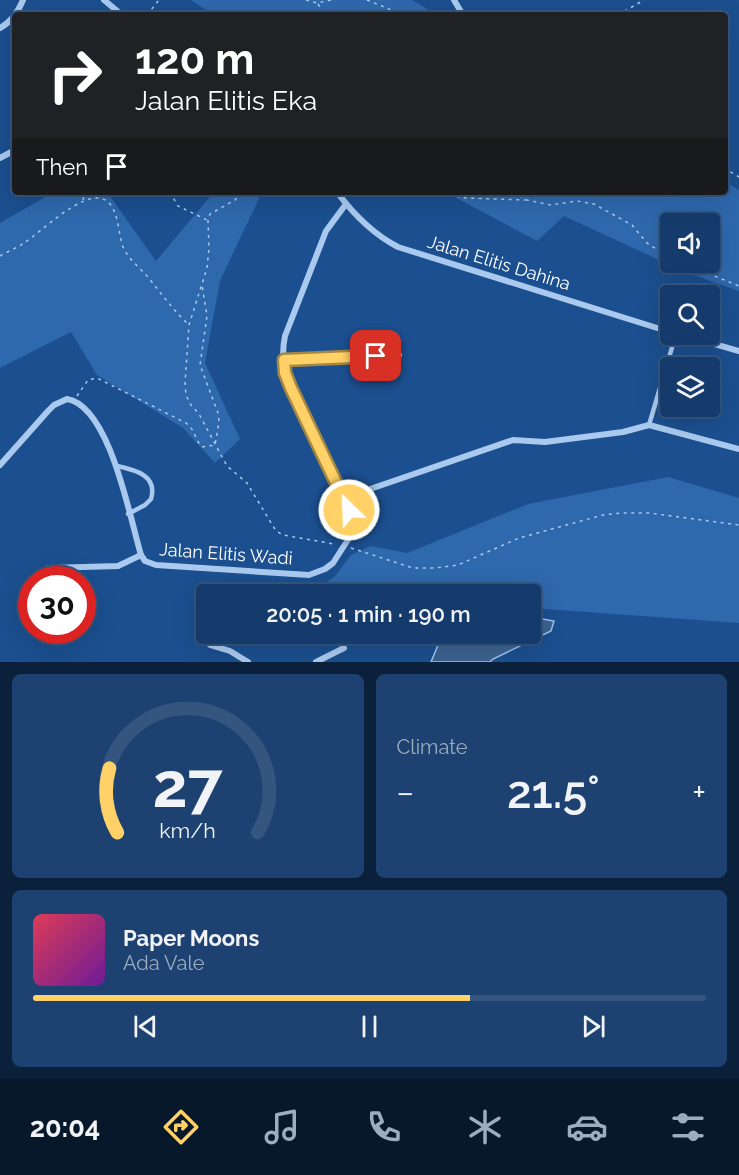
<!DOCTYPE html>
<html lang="en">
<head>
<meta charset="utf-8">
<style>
  :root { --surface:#143b6b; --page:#1d4271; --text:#f1f3f6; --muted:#9dadc1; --line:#33557e; --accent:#ffd166 }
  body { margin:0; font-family:Raleway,sans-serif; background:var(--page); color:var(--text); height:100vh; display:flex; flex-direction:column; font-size:22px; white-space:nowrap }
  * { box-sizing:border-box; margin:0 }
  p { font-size:20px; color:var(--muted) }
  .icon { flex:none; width:33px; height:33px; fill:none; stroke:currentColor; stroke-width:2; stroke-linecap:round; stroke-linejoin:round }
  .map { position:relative; height:662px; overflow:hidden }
  .panel { display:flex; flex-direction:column; gap:12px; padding:12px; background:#0b203b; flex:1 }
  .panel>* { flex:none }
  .hud { position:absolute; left:12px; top:12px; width:716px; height:183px; border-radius:6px; box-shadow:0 6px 24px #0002,0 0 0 2px var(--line); background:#202124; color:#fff; overflow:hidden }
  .buttons { position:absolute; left:660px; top:213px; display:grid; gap:12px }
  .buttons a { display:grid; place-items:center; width:60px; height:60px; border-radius:6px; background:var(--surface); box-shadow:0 6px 24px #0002,0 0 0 2px var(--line); font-size:30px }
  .speed { position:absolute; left:18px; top:566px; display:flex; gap:12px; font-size:30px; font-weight:700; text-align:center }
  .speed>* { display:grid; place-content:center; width:78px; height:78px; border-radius:50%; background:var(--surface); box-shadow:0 6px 24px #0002,0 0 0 2px var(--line); line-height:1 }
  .speed .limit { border:9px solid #d22; background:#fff; color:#111 }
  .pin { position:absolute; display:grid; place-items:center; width:51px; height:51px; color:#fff; margin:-26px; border-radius:12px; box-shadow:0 3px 9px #0006 }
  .me { position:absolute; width:66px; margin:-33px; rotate:336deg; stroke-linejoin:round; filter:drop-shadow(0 0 4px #0008) }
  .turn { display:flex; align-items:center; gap:21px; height:126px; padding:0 24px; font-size:27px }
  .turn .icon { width:78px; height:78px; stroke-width:2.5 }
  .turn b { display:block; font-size:42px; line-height:51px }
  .then { display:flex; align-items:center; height:57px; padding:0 24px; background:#0003; gap:12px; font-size:22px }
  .big { font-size:45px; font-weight:600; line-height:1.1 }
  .panel .card { flex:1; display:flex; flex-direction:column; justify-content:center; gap:9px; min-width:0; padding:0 21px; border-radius:9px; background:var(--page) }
  .panel .dial { align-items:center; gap:0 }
  .dial svg { height:156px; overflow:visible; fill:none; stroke:var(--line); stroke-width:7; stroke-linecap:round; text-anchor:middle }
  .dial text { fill:var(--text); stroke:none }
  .song { display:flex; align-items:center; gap:18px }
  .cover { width:72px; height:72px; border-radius:9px; background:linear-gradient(135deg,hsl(350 70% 55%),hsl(280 70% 35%)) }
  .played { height:6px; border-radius:3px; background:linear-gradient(90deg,var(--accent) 65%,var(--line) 65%) }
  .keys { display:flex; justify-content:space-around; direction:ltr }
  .heat { display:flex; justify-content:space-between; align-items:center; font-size:33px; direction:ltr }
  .panel .tiles { flex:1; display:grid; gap:12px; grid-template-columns:1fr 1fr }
  .card:last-child { grid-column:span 2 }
  .trip { position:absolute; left:196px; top:584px; width:345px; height:60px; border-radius:6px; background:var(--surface); box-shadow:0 6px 24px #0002,0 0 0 2px var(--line); font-weight:600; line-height:60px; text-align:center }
  .tabs { display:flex; height:96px; justify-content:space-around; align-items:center; background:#08182b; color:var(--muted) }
  .tabs .icon { width:42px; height:42px }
  .tabs .selected { color:var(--accent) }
  .tabs b { font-size:27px; color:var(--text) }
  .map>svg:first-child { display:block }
</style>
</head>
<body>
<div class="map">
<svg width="739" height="662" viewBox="0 0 739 662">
  <rect width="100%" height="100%" fill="#1b4f8f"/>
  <g fill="#2e69ad" fill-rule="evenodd">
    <polygon points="191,0 412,0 431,11 430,15 213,15"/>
    <path d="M725 182 739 190V291L685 272 564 216 537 241 445 192H724ZM670 224H710V262H670Z"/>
    <polygon points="54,192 107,192 156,261 214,192 262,192 220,281 205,363 240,439 215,463 183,428 97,375 71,332 0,368 0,223"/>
    <polygon points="668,477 739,498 739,623 531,608 531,594 341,594 314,592 335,576 351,555 371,546 407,553 528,504"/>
  </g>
  <polygon fill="#3c6290" stroke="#9cc4f0" stroke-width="1.5" points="531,617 554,621 551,631 493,659 490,662 431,662 443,633 531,633"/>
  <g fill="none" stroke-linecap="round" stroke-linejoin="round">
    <g stroke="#a9c9ee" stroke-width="1.5" stroke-dasharray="3 4.5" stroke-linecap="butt">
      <polyline points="306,0 317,3 331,0"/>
      <polyline points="367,0 389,9 395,15"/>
      <polyline points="318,4 325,15"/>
      <polyline points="147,15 159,0"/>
      <polyline points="618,15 644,0"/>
      <polyline points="724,168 739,177"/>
      <polyline points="170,192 178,206 207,220"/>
      <polyline points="241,192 235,200 210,214 208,221 209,248 207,268 189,325 185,383 186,395 191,405 199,414 227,466 247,483 276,531 283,535 334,544"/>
      <polyline points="442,192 464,198 526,200"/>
      <polyline points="513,192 527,200 551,205 577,201 594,204 632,225 647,243 670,258"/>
      <polyline points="83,200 85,192"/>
      <path d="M0 256C8 251 17 248 24 243 41 232 82 191 103 199 118 204 118 231 122 244 126 257 138 266 147 276 161 293 173 310 189 325"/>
      <polyline points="680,262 739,286"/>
      <path d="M77 396 88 380 97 378 186 423C195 429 195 440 202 447L215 445 219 422 218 413 200 365 207 316 202 285"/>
      <polyline points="351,548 413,568 435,568 458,565 519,538 603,515 621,513 649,513 739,525"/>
    </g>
    <g stroke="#a9c9ee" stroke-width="4.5">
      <polyline points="649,425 676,334"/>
      <path d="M117 466C135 470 158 475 151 499L145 505 128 514"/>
    </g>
    <g stroke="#a9c9ee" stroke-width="6">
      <polyline points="104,0 122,15"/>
      <polyline points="454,0 463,15"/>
      <path d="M0 28C11 22 18 12 23 0"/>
      <polyline points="0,158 15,150"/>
      <path d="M337 192C354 215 373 234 398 247L670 332"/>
      <polyline points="680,334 739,351"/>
      <polyline points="284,361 399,355"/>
      <path d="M0 465 48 411 54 405 67 399C110 406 130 519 141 555"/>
      <polyline points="344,498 513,440 545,442 623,432 649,425 739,449"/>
      <path d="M48 568 118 566 141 555 145 561 156 565 309 575 325 569 333 563 351 535 353 521 344 498 291 388C284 370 281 355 285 336L326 231 346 204"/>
      <polyline points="210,645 230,651 248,662"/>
      <polyline points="316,662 344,648"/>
    </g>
  </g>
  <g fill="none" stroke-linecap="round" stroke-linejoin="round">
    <defs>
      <polyline id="route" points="349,510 291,388 285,373 284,360 376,356"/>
    </defs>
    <use href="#route" stroke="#a68842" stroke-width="15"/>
    <use href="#route" stroke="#ffd166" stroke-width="10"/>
  </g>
  <g text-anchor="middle" stroke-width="4.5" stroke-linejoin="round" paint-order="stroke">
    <g font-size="18" fill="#fff" stroke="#1b4f8f">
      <text transform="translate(499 263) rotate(17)" y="6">Jalan Elitis Dahina</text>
      <text transform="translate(226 554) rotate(4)" y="6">Jalan Elitis Wadi</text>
    </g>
  </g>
</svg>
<div class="buttons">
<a><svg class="icon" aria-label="sound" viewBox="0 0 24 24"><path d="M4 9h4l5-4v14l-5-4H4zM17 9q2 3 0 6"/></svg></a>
<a><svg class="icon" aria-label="search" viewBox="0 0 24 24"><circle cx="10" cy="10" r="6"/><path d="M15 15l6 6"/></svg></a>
<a><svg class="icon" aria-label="layers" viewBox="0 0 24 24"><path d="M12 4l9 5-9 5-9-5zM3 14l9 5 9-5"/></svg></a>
</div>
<div class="speed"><div class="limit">30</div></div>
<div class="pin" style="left:376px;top:356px;background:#d93025"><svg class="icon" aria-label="arrive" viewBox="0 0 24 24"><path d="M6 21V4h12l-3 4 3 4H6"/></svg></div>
<svg class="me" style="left:349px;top:510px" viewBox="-20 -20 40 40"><circle r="17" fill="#ffd166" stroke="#fff" stroke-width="3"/><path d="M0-11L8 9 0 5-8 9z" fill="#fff"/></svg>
<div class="trip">20:05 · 1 min · 190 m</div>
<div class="hud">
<div class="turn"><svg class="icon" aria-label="right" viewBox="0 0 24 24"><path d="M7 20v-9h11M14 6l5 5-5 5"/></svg><div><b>120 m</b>Jalan Elitis Eka</div></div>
<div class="then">Then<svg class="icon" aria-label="arrive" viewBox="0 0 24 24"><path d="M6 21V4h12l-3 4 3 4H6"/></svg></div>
</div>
</div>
<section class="panel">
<div class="tiles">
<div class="card dial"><svg viewBox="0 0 100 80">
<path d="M14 69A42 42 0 1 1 86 69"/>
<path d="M14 69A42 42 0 0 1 10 36" stroke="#ffd166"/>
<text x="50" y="56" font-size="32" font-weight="700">27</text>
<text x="50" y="72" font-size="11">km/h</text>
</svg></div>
<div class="card"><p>Climate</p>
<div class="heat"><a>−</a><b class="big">21.5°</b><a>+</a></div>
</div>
<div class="card">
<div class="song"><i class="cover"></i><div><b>Paper Moons</b><p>Ada Vale</p></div></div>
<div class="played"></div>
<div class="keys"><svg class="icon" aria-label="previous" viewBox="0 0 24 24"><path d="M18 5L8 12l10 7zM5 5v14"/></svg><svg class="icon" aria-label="pause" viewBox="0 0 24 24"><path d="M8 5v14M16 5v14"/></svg><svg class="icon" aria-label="next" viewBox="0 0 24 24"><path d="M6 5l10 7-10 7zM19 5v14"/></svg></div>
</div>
</div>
</section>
<nav class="tabs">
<b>20:04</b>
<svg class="icon selected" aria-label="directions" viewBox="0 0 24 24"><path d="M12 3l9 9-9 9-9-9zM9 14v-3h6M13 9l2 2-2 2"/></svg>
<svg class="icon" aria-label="music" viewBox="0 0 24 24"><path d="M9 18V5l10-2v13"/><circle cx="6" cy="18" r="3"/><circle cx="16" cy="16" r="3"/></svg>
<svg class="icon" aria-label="phone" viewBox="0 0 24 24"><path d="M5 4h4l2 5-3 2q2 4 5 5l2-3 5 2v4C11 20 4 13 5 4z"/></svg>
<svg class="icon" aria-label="climate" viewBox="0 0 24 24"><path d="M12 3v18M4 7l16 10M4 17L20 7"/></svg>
<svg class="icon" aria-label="car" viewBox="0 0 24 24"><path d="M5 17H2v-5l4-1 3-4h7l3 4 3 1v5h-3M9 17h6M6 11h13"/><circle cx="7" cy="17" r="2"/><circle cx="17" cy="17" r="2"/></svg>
<svg class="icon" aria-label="filters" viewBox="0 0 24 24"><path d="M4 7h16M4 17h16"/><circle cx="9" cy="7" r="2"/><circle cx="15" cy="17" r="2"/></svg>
</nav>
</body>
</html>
